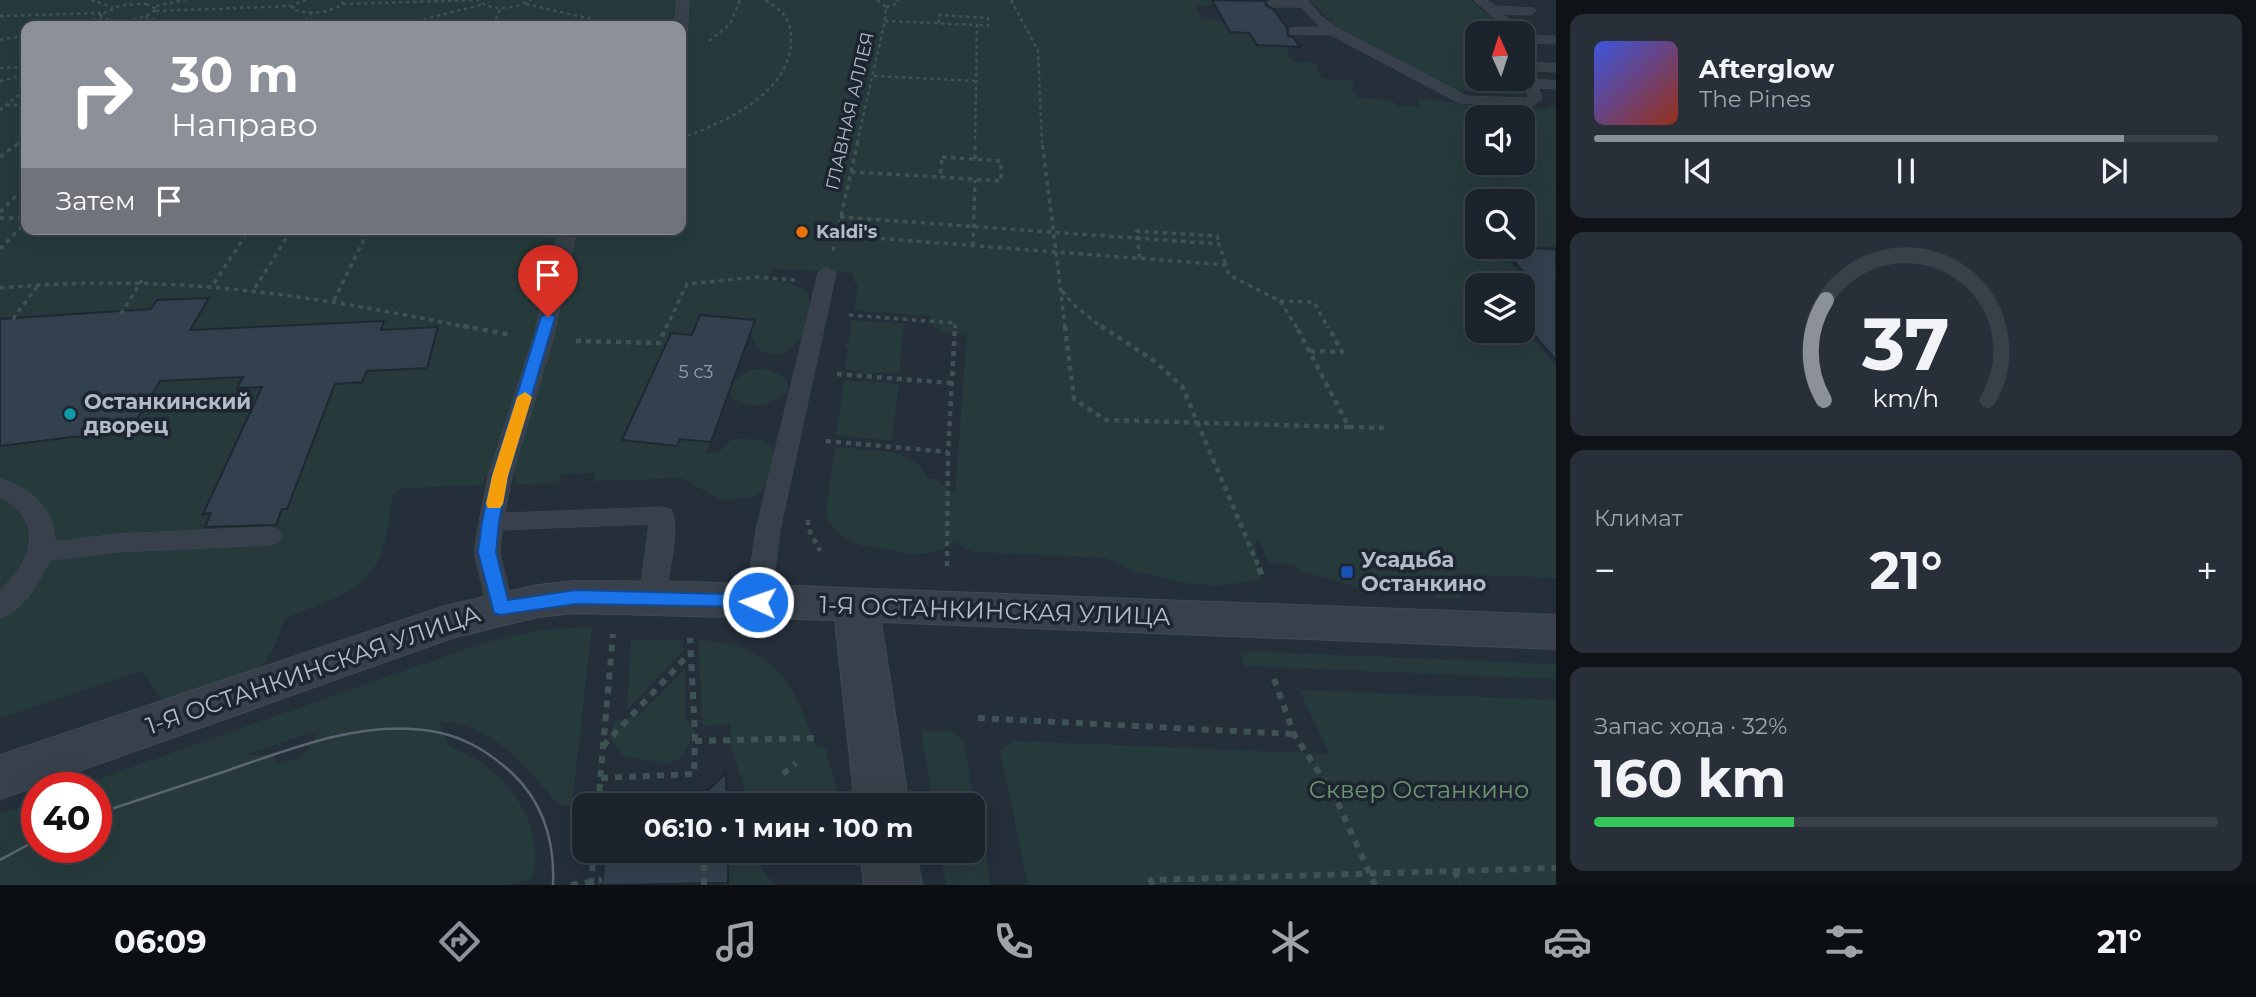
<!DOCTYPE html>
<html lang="ru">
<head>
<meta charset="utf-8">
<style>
  :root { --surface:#1b232c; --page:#282f38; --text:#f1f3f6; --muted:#a0a4a9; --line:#394048; --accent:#8c9099 }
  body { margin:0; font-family:Montserrat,sans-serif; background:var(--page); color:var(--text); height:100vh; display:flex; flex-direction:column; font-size:26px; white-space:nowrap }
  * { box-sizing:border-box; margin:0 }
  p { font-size:23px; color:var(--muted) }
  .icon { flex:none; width:38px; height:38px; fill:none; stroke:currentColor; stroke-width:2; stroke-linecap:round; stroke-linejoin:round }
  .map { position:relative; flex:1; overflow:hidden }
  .drawer { display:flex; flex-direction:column; gap:14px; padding:14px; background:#0f1318; width:700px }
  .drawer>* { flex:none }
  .top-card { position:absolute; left:21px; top:21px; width:665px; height:214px; border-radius:14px; box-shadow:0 7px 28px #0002,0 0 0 2px var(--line); background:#8c9099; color:#fff; overflow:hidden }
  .needle { width:46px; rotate:357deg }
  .controls { position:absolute; left:1465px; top:21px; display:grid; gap:14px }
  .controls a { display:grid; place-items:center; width:70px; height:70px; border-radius:14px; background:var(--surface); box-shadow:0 7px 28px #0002,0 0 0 2px var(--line); font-size:35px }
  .speed { position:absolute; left:21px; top:772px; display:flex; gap:14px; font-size:35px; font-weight:700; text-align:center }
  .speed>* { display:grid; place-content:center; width:91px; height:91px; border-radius:50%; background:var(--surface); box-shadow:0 7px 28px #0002,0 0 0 2px var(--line); line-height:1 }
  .speed .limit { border:10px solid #d22; background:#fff; color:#111 }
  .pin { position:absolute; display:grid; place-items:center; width:60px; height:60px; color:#fff; margin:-72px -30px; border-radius:50% 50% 50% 0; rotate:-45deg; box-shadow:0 0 7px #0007 }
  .pin .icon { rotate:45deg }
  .me { position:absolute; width:77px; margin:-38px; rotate:273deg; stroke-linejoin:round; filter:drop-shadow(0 0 5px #0008) }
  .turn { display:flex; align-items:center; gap:24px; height:147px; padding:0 35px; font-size:32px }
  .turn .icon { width:91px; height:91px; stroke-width:2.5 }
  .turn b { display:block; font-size:49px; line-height:60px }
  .then { display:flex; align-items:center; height:66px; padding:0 35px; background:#0003; gap:14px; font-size:26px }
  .big { font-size:52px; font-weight:700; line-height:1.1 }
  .drawer .tile { flex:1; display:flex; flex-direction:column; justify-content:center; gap:10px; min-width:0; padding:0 24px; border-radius:14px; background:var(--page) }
  .drawer .dial { align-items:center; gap:0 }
  .dial svg { height:182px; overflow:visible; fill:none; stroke:var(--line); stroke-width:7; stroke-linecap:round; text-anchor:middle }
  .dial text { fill:var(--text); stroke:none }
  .song { display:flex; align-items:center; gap:21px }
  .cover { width:84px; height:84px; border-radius:10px; background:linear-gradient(135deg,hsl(230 70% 55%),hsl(10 70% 35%)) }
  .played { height:7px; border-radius:4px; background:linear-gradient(90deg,var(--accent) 85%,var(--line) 85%) }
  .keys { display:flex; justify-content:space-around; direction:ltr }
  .heat { display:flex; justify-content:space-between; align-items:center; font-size:38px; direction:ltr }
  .charge { height:10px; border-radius:5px; background:linear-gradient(90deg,#34c759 32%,var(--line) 0) }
  .trip { position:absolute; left:572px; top:793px; width:413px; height:70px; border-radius:14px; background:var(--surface); box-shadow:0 7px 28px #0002,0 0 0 2px var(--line); font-weight:700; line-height:70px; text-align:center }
  .menu { display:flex; height:112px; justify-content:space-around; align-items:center; background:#0b0e12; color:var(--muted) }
  .menu .icon { width:49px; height:49px }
  .menu .active { color:var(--accent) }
  .menu b { font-size:32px; color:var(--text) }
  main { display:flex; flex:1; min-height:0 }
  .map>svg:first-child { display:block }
</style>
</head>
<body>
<main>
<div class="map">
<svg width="1556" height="885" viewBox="0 0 1556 885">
  <rect width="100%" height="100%" fill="#242f3a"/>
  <g fill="#263a3c" fill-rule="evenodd">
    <path d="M0 0H1209L1215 1 1217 5 1195 6 1202 19 1228 21 1226 25 1230 32 1255 33 1252 37 1257 45 1287 46 1290 51H1286L1293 62 1316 63 1320 67 1315 68 1323 79 1351 80 1355 86 1350 87 1358 98 1393 101 1396 106 1422 107 1417 99C1462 101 1511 118 1556 105V247L1523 246 1522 201H1477V247H1496L1523 276 1479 275 1487 285H1477V331H1522L1523 326 1556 366V578L1462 574 1465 592 1459 599 1440 598 1410 585 1358 587 1300 571 1294 564 1269 563 1258 538 1255 544 1261 579 1219 586 1186 583 1132 571 1107 558 976 552 964 548 956 540 941 550 912 555 894 550 863 546 840 536 828 519 826 508 835 448C864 451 913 445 928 478L935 479 955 494 967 332C956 338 945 333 934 327L932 316 854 310 858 284 853 281 854 275 850 273 773 269 769 280 788 282 808 292 810 307 805 320 810 331C790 344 785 367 757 348L750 333 733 382C748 365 774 364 788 383L787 393C768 406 753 409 733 399L729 392 706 454 718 453 732 439C765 438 780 440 778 477L755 497 729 500 717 498 682 478 594 481 595 473 561 474 559 483 515 485 516 475 486 476 482 485 403 488 393 495C389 515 387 540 379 559 363 594 317 605 284 619 265 690 231 689 168 704L159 697 142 671 0 718ZM26 26H681V229H26ZM1477 117H1522V163H1477Z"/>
    <polygon points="1310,0 1471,0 1509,33 1477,33 1477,79 1520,79 1524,96 1454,90 1336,27"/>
    <path d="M852 320 904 324 899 373 877 372 872 375C863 375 855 370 845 369L848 350 845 344 849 342Z"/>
    <polygon points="844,380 899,384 892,441 836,435"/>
    <path d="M592 627 572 805 562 806 555 801C524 764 491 723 439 721L449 747C500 762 549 823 532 879L509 885H0V850L7 845 0 848V814L37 801V828L30 832 37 829V847H96V788L75 787 480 644 538 630ZM320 730 303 756 277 765 273 755H244Z"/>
    <polygon points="631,640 682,640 683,651 627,710"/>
    <path d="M698 640C773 645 792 678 815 744L818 748H826C828 774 840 775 835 805H750L730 744 731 723 703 727Z"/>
    <polygon points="1240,651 1556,664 1556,679 1244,666"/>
    <polygon points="685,669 685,715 695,733 680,759 666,764 622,755 609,736 615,721 641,714"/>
    <polygon points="1299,690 1556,700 1556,885 1028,885 1000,751 1013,741 1330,754"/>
    <polygon points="921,731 952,732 963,740 991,885 946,885 940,851 973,850 973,805 933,805"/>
    <polygon points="671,850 736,851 756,861 774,885 656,885"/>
  </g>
  <g fill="#33414e" stroke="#1f2832" stroke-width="2">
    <polygon points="1212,0 1265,1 1266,5 1274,10 1287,28 1288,36 1293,37 1300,47 1257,45 1249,33 1230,32"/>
    <polygon points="1501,247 1556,249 1556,360 1522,321 1522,278 1530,279"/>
    <polygon points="209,298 190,330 384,321 381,330 438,327 427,368 367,371 362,382 335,384 287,509 282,509 276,525 205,527 211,513 203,514 262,387 237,388 243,377 160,381 128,434 72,437 0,446 0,319 151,309 157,300"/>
    <polygon points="700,315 755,320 711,442 680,439 677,446 622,440 671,333 692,335"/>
    <polygon points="726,773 727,805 609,805 696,802"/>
    <polygon points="605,850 728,850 728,883 602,885"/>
  </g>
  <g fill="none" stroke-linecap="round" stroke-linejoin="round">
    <defs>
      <g id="service">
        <polygon points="677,0 689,0 687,38 681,42 681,26 675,26"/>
        <polygon points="1307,0 1322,17 1337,28 1467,96 1528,98 1522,75 1522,33 1511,33 1474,0 1487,0 1495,6 1534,8 1536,11 1530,15 1503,14 1522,30 1523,35 1556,36 1556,44 1528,43 1533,62 1556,64 1556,72 1535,71 1537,79 1556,81 1556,89 1539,88 1542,99 1532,106 1459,103 1331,35 1290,34 1290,28 1320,27 1301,7 1273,7 1267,3 1271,0"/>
        <path d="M559 229H577L553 339 512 476 505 513 662 507 671 509C681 526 668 577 665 598L661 605 652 608 643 605 639 598 649 524 502 530 500 552 513 608 510 615 500 618 490 615 487 608 474 552 479 522 488 476 533 339Z"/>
        <polygon points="827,267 836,273 780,530 771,602 767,609 758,612 749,609 745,602 756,530 818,273"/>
        <path d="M0 479C31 488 54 508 55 542L116 534 269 527 278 530 282 536 278 542 269 545 116 552 50 560C39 581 24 611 0 618 0 610 0 597 1 591 6 583 14 577 19 569 38 539 32 513 0 497Z"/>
      </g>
      <g id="tertiary">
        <polygon points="576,581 691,582 1556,615 1556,649 881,622 909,805 855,805 835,620 576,613 538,617 452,638 0,799 0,755 445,606 538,585"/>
        <polygon points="860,850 916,850 922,885 864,885"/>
      </g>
    </defs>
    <use href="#service" stroke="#414a54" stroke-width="1"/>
    <use href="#tertiary" stroke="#414a54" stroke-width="2"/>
    <g stroke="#3f5354" stroke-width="2.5" stroke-dasharray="3.5 3.5" stroke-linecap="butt">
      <polyline points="91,0 113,7"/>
      <path d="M306 0 295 4 292 9C309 15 327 14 343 4L341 0"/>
      <polyline points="1011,0 1038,51 1042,143"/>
      <path d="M146 4 157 9C143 20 115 27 100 15L121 5Z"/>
      <path d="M343 4 478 0C493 13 515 8 531 0"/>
      <polyline points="526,4 622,26"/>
      <polyline points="156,6 185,0"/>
      <polyline points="886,7 897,4 898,0"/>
      <polyline points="156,11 292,6"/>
      <polyline points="0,16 101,13"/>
      <polyline points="145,17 177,26"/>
      <polyline points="885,21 977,25 975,143"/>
      <polyline points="939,23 939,15 988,18 988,26 977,25"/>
      <polyline points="65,26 102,18"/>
      <polyline points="301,26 311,14"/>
      <polyline points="396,26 481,5"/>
      <polyline points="493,26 501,7"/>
      <polyline points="0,40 26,35"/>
      <polyline points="709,41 730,24 740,0"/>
      <polyline points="0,68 26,67"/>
      <polyline points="874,76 976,81"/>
      <polyline points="0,81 26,75"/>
      <polyline points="7,105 26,105"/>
      <polyline points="0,110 26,89"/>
      <path d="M681 138C724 123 792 93 791 38 791 19 781 9 765 0"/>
      <polyline points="18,143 26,138"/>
      <polyline points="857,143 885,21 886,7 877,0"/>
    </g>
    <g stroke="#3f5354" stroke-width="3.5" stroke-dasharray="4.5 4.5" stroke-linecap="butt">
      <polyline points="0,157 21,141"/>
      <polygon points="942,157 1001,161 1001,181 940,177"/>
      <polyline points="975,159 975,141"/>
      <polyline points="851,172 940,177"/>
      <polyline points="0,212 26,186"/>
      <polyline points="840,217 1219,244 1226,265"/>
      <polyline points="0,218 26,218"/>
      <polyline points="836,235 1056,252 1042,141"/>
      <polyline points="973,246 975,180"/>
      <polyline points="0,249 26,222"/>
      <polyline points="833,251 858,141"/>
      <polyline points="1140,258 1136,231 1217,236 1219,244"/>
      <polyline points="214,283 250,229"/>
      <path d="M0 288C169 273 306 294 471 328"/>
      <polyline points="255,288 292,229"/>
      <polyline points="1062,291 1075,306 1103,328"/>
      <polyline points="334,300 369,229"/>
      <polyline points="1280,301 1314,302 1328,328"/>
      <polyline points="121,314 142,280"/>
      <polyline points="849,315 955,323 955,328"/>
      <polyline points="13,319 39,284"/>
      <polyline points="666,328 687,284 756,277 795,280"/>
      <polyline points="1065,328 1056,252 1226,265 1229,275 1280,301 1297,328"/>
    </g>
    <g stroke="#3f5354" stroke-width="4.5" stroke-dasharray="5 5" stroke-linecap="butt">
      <polyline points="463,326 512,335"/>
      <polyline points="1065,326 1074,399 1106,420 1349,427 1296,326"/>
      <polyline points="1101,326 1153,360 1182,386 1260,570"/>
      <polyline points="576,341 659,343 667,326"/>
      <polyline points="1310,351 1342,352 1328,326"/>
      <polyline points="837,374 951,383"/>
      <polyline points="1349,427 1389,428"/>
      <polyline points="826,441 948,452"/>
      <polyline points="808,520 808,528 820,551"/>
      <polyline points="947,566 948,452 955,326"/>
    </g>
    <g stroke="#3f5354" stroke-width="6" stroke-dasharray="7 7" stroke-linecap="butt">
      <polyline points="1259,568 1263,578"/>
      <polyline points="1274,679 1294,734 1336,799 1375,885"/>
      <polyline points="978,718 1294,734"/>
      <polyline points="695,741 816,738"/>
      <polyline points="603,746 690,653"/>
      <polyline points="783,774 796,763"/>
      <polyline points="601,778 694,774 695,733 690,638"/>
      <polyline points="598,805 613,634"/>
      <polyline points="704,850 704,885"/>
      <polyline points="1455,871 1459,885"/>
      <polyline points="571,885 602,880"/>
      <polyline points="591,885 594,850"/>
      <polyline points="1153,885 1151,880 1556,868"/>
    </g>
    <use href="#service" fill="#38414b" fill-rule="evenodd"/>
    <use href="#tertiary" fill="#38414b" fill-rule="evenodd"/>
    <g stroke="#5a6572" stroke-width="2.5">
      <path d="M96 814C138 800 180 786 223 772 285 751 357 721 424 730 460 734 487 750 513 774 544 804 555 842 553 885"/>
      <polyline points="0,860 37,840"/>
    </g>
  </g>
  <polygon fill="#1a73e8" stroke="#114b97" stroke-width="2" points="548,313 555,317 508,476 499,522 496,552 508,600 576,590 758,595 764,597 767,602 764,607 576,604 500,615 494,613 478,552 482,522 492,476 541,317"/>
  <polygon fill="#f59e0b" points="525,392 532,397 508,476 503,504 500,508 488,508 486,504 492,476 517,397"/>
  <circle fill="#e8710a" stroke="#1d2630" stroke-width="2.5" cx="802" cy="232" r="7"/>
  <circle fill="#0f9aa8" stroke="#1d2630" stroke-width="2.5" cx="70" cy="414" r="7"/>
  <rect fill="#1a4fb4" stroke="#1d2630" stroke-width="2.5" x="1340" y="565" width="14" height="14" rx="3.5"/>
  <g text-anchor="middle" stroke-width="7" stroke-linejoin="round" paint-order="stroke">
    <g font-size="18" fill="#b3bcc6" stroke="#1d2630">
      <text transform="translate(850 111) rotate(-77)" y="6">ГЛАВНАЯ АЛЛЕЯ</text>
    </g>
    <g font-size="18" font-weight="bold" fill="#b3bcc6" stroke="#1d2630" text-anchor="start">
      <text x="816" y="238">Kaldi's</text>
    </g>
    <g font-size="18" fill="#929ca7">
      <text x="696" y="378">5 с3</text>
    </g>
    <g font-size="21" font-weight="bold" fill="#b3bcc6" stroke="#1d2630" text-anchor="start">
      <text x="84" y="409">Останкинский<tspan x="84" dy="24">дворец</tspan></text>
      <text x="1361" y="567">Усадьба<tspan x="1361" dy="24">Останкино</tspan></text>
    </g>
    <g font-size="24" fill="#b3bcc6" stroke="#1d2630">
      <text transform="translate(995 611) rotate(2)" y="8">1-Я ОСТАНКИНСКАЯ УЛИЦА</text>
      <text transform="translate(313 670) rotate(-19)" y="8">1-Я ОСТАНКИНСКАЯ УЛИЦА</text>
    </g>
    <g font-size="24" fill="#6c9672" stroke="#1d2630">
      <text x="1419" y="798">Сквер Останкино</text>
    </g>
  </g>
</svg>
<div class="controls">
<a><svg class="needle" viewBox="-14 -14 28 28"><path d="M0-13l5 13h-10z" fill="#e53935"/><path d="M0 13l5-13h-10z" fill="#a0a4a9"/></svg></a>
<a><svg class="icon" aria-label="sound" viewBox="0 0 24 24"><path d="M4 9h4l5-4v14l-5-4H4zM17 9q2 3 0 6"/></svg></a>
<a><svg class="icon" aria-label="search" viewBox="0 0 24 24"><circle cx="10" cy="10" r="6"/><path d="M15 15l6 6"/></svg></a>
<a><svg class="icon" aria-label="layers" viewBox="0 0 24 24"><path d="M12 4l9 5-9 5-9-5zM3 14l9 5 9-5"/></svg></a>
</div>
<div class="speed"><div class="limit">40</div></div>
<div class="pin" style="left:548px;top:317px;background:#d93025"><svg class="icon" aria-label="arrive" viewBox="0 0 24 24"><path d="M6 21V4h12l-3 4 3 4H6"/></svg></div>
<svg class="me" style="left:758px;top:602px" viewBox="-20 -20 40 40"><circle r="17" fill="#1a73e8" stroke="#fff" stroke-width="3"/><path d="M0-11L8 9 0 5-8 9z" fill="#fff"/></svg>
<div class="trip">06:10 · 1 мин · 100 m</div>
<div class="top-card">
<div class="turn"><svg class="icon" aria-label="right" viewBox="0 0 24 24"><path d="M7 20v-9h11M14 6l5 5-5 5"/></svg><div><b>30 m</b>Направо</div></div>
<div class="then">Затем<svg class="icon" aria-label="arrive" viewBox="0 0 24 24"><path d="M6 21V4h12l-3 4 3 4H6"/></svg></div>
</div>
</div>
<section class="drawer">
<div class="tile">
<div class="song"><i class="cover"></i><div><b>Afterglow</b><p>The Pines</p></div></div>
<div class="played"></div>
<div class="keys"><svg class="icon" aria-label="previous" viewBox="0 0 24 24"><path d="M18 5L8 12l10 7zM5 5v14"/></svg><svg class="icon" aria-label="pause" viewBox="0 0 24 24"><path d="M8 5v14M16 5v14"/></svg><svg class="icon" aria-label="next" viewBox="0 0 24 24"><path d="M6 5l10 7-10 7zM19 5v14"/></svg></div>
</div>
<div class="tile dial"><svg viewBox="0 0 100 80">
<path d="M14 69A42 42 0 1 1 86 69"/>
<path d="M14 69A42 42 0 0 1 15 25" stroke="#8c9099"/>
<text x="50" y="56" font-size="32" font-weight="700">37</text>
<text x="50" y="72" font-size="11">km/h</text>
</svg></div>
<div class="tile"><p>Климат</p>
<div class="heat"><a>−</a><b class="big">21°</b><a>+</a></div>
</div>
<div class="tile"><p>Запас хода · 32%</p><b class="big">160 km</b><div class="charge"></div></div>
</section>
</main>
<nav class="menu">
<b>06:09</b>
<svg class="icon active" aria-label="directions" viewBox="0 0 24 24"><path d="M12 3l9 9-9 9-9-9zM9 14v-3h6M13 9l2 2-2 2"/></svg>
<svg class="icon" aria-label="music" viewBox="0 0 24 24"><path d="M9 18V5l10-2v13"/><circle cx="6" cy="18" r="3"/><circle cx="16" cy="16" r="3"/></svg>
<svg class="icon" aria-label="phone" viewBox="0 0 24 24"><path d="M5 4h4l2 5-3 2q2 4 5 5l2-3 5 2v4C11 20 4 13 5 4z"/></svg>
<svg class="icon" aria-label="climate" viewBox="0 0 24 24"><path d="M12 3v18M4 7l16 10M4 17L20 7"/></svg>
<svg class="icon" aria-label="car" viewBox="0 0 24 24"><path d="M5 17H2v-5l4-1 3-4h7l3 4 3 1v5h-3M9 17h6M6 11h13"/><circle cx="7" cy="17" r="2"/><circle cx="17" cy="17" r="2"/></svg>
<svg class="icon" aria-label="filters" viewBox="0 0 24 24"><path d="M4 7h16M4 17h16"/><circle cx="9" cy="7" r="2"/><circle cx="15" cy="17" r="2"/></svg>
<b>21°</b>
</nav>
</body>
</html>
